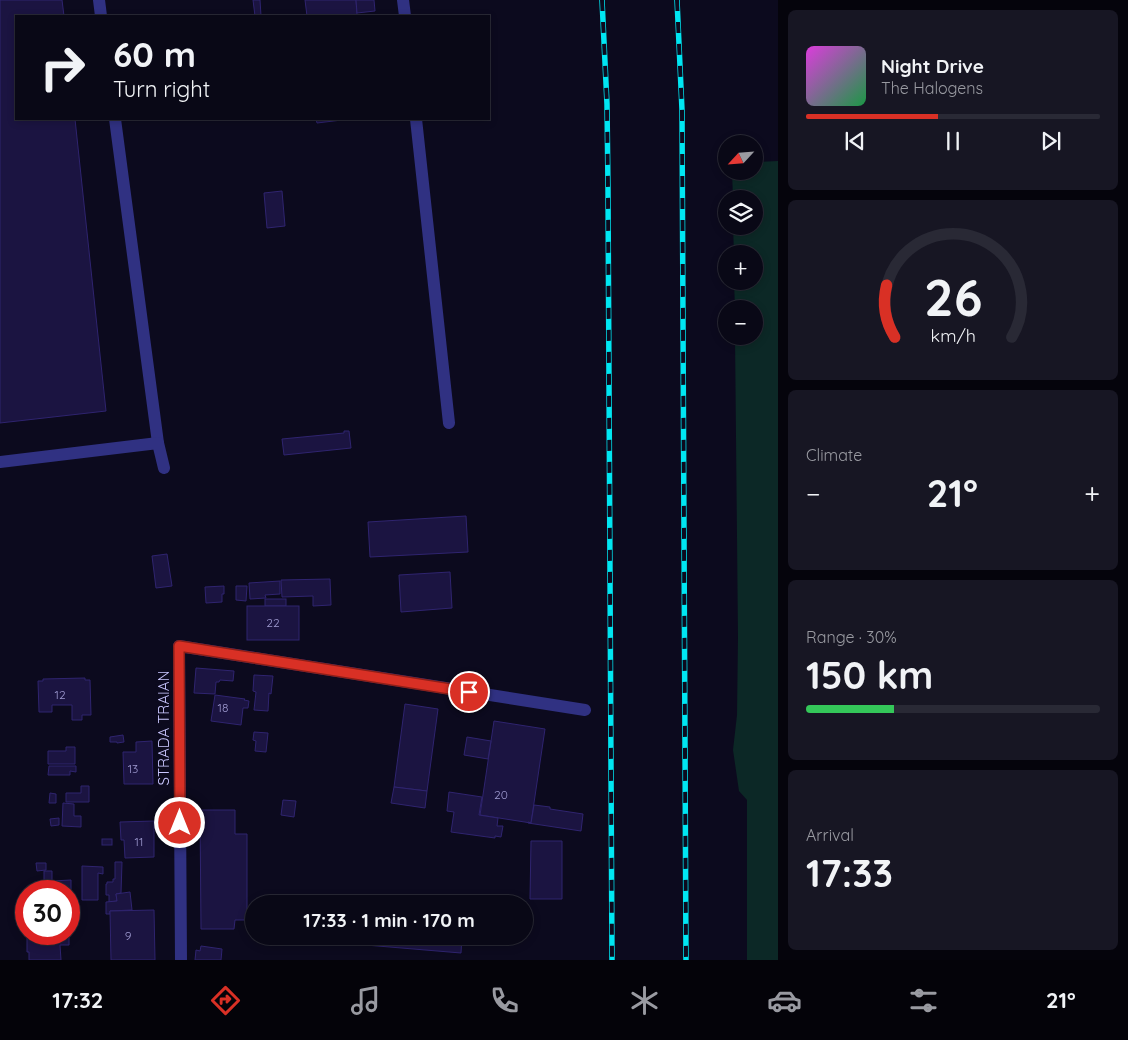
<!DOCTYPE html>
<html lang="en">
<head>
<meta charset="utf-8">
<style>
  :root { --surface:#090816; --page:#171623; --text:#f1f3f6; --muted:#999aa1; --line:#292935; --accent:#d93025 }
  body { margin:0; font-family:Quicksand,sans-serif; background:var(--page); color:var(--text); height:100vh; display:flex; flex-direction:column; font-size:19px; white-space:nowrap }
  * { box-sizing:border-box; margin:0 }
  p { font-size:16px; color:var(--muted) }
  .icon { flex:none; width:28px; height:28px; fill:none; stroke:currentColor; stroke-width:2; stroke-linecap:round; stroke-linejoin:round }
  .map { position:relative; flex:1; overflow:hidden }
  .details { display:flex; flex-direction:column; gap:10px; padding:10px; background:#05040c; width:350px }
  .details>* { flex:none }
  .guide { position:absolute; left:15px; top:15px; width:475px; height:105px; border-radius:0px; box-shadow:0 2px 8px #0003,0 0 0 1px var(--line); background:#090816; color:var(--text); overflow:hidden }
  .needle { width:32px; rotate:244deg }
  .tools { position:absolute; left:718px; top:135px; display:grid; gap:10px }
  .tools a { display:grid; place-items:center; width:45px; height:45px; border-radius:50%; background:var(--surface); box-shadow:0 2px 8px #0003,0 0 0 1px var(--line); font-size:25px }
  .speed { position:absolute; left:15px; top:880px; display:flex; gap:10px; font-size:25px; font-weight:700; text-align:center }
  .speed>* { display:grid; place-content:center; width:65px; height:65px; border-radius:50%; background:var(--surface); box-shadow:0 2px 8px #0003,0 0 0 1px var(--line); line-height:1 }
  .speed .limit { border:8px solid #d22; background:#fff; color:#111 }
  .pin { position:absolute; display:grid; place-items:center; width:42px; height:42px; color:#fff; margin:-21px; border:2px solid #fff; border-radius:50%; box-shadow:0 1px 5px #0007 }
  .me { position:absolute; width:55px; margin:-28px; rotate:0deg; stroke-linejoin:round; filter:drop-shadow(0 0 4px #0008) }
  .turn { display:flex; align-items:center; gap:18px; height:105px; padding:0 15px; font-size:22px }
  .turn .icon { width:65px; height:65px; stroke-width:2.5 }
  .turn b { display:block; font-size:35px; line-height:42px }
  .big { font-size:38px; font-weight:800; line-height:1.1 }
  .details .tile { flex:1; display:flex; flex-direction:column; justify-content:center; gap:8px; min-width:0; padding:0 18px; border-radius:8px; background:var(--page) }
  .details .dial { align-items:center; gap:0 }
  .dial svg { height:130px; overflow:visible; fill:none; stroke:var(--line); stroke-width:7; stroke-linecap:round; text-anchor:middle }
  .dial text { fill:var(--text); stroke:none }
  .song { display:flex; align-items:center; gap:15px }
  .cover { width:60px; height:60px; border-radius:8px; background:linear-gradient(135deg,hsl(300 70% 55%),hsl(140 70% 35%)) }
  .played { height:5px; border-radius:2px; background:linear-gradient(90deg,var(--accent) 45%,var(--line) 45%) }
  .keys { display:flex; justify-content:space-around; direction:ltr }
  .heat { display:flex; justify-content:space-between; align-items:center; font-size:28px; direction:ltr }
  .charge { height:8px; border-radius:4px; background:linear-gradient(90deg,#34c759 30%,var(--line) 0) }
  .trip { position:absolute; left:245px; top:895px; width:288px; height:50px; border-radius:25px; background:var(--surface); box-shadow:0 2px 8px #0003,0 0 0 1px var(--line); font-weight:800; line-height:50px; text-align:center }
  .dock { display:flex; height:80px; justify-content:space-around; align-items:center; background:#040309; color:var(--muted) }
  .dock .icon { width:35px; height:35px }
  .dock .on { color:var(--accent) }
  .dock b { font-size:22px; color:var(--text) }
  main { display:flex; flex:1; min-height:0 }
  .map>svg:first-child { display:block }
</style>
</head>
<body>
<main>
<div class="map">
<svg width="778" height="960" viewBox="0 0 778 960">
  <rect width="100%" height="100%" fill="#0c0a1e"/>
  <polygon fill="#0c2826" points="778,161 778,960 747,960 747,800 739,791 733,750 737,715 738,637 735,336 754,336 754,309 735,309 734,281 754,281 754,254 734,254 733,226 754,226 754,199 733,199 732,171 754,171 754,162"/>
  <g fill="#1b1441" stroke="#2f246f">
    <polygon points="0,0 62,0 64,16 16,16 16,119 75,119 106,411 0,423"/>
    <polygon points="253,0 260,0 261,16 255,16"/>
    <polygon points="305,0 356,0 357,16 307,16"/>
    <polygon points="356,0 374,0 375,11 357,13"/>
    <polygon points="316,119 350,119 317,123"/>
    <polygon points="282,191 285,226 267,228 264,193"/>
    <polygon points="344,431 349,431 351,448 284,455 282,439 344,433"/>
    <polygon points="466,516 468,552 370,557 368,522"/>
    <polygon points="167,554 172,586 156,588 152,556"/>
    <polygon points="450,572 452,608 401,612 399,575"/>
    <polygon points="330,579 331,605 313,606 313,596 282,597 281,580"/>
    <polygon points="280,581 280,594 265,595 266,598 250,599 249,583"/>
    <polygon points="224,586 224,594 222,594 222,602 206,603 205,587"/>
    <polygon points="236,586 247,586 246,601 236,600"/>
    <rect x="265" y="599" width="21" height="7"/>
    <rect x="247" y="606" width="52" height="34"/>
    <polygon points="196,668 234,671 233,681 220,680 219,682 216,682 215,694 194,693"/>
    <polygon points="254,675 273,676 271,694 269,693 268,711 254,710 256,692 253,691"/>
    <polygon points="85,678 85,680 90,680 91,715 82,715 82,720 72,720 72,705 52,705 52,712 39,712 38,681 43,681 43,679"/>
    <polygon points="215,695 245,699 244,700 249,701 248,708 243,708 241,725 211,721"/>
    <polygon points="405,704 438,709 427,791 394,787"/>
    <polygon points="494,721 545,729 531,823 480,815"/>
    <polygon points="254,732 268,733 266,752 255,751 256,741 253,740"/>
    <polygon points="123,735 124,742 117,743 117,742 110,742 110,737"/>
    <polygon points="467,737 491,741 488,759 464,755"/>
    <polygon points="152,741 153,784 124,784 123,752 136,752 136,742"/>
    <polygon points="66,747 75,747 75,764 48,764 48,751 66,751"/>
    <polygon points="49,766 76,766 76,772 70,771 70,775 48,775"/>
    <polygon points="81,786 89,786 89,802 66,802 66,793 81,793"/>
    <polygon points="394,787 427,791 425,808 391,803"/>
    <polygon points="449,792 482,797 479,815 498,818 497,826 503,826 501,837 495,836 495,838 451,832 454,812 447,811"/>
    <polygon points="50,793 56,794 56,803 49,803"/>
    <polygon points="283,800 296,801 294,817 281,815"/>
    <polygon points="63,803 74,804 74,816 81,816 81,827 62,826"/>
    <polygon points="534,805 550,807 550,809 583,814 581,831 528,823 528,822 531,823"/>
    <polygon points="200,810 235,810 235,834 247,834 247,920 235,920 234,929 201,929"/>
    <polygon points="59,818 59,825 51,826 50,819"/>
    <polygon points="154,821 154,857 125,858 124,840 121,840 120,822"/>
    <rect x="102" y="839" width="10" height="6"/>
    <polygon points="531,841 562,841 562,899 530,899"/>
    <polygon points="115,862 122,862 121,893 116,894 117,901 109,902 109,895 106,895 106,884 107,884 107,882 113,882 113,879 115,879"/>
    <polygon points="36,863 46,863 46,870 37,871"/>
    <polygon points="82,866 103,867 103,874 98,873 98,900 82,900"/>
    <polygon points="44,871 52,871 52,881 71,880 71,889 44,890"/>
    <polygon points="130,892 132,910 110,911 110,914 106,914 106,902 117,901 116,894"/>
    <polygon points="346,900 393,904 346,904"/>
    <polygon points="154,910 155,960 111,960 110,911"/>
    <polygon points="27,934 60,934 60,936 69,936 69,945 60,945 61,960 29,960 29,952 27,952"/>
    <polygon points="343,936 462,936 461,953 342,943"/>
    <polygon points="201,946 222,949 221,960 195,960 196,950 200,951"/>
  </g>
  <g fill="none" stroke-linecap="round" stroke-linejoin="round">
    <g stroke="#303182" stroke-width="12">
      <polyline points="99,0 101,16"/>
      <polyline points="403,0 405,16"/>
      <polyline points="115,119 158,443"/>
      <polyline points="416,119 449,423"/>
      <polyline points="0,462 158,443 164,468"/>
      <polyline points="181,960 179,646 585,710"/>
    </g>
    <defs>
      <g id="rail">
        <polyline points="602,0 607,104 608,189 612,960"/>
        <polyline points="677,0 682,110 686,960"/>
      </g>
    </defs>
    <use href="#rail" stroke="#00e6f2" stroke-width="5.5"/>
    <use href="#rail" stroke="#0c0a1e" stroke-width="4" stroke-dasharray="11" stroke-linecap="butt"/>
  </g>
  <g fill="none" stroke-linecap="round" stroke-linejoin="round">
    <defs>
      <polyline id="route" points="180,823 179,646 469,692"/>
    </defs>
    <use href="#route" stroke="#8d1f18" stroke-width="12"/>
    <use href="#route" stroke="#d93025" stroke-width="9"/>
  </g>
  <g text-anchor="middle" stroke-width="5" stroke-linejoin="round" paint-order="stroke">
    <g font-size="12" fill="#9e9ad0">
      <text x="273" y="627">22</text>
      <text x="60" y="699">12</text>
      <text x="223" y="712">18</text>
      <text x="133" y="773">13</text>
      <text x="501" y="799">20</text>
      <text x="139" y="846">11</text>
      <text x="128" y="940">9</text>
    </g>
    <g font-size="15" fill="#cac7ff" stroke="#0c0a1e">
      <text transform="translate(164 728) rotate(-90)" y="5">STRADA TRAIAN</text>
    </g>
  </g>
</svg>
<div class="tools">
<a><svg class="needle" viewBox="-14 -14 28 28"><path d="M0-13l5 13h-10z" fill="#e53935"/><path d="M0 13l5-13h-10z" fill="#999aa1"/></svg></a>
<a><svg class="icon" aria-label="layers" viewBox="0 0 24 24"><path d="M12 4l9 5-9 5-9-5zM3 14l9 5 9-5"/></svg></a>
<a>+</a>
<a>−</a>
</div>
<div class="speed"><div class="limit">30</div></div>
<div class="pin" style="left:469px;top:692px;background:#d93025"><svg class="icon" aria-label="arrive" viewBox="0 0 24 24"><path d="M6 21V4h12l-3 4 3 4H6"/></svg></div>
<svg class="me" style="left:180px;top:823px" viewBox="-20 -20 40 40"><circle r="17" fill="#d93025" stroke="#fff" stroke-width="3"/><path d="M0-11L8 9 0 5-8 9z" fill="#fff"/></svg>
<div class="trip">17:33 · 1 min · 170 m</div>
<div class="guide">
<div class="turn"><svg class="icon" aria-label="right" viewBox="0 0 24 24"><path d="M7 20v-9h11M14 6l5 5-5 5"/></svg><div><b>60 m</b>Turn right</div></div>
</div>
</div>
<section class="details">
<div class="tile">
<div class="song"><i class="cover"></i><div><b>Night Drive</b><p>The Halogens</p></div></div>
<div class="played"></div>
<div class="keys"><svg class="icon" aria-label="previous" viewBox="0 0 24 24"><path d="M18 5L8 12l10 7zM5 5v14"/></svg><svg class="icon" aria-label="pause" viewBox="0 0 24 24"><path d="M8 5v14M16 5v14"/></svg><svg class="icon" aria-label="next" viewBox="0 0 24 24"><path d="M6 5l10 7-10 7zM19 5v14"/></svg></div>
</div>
<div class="tile dial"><svg viewBox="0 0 100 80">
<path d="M14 69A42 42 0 1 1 86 69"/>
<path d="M14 69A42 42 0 0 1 9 37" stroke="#d93025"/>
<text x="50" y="56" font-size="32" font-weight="700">26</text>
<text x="50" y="72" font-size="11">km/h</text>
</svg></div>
<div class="tile"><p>Climate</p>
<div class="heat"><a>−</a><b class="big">21°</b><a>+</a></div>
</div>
<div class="tile"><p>Range · 30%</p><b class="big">150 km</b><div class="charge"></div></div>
<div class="tile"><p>Arrival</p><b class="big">17:33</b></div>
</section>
</main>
<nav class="dock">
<b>17:32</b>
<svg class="icon on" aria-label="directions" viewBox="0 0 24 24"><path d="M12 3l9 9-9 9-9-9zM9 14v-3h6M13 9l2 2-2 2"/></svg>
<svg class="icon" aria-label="music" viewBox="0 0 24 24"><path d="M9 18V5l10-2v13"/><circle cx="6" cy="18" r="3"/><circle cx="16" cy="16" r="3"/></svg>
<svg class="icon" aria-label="phone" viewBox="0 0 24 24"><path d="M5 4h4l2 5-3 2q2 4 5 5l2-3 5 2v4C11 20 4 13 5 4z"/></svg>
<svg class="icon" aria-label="climate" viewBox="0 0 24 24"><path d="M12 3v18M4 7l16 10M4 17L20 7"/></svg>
<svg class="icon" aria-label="car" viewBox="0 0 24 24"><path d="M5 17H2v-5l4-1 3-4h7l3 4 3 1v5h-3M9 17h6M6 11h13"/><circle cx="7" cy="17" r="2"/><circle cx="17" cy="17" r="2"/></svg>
<svg class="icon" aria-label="filters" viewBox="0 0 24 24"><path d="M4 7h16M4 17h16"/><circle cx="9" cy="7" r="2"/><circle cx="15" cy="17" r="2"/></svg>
<b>21°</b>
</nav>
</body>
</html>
